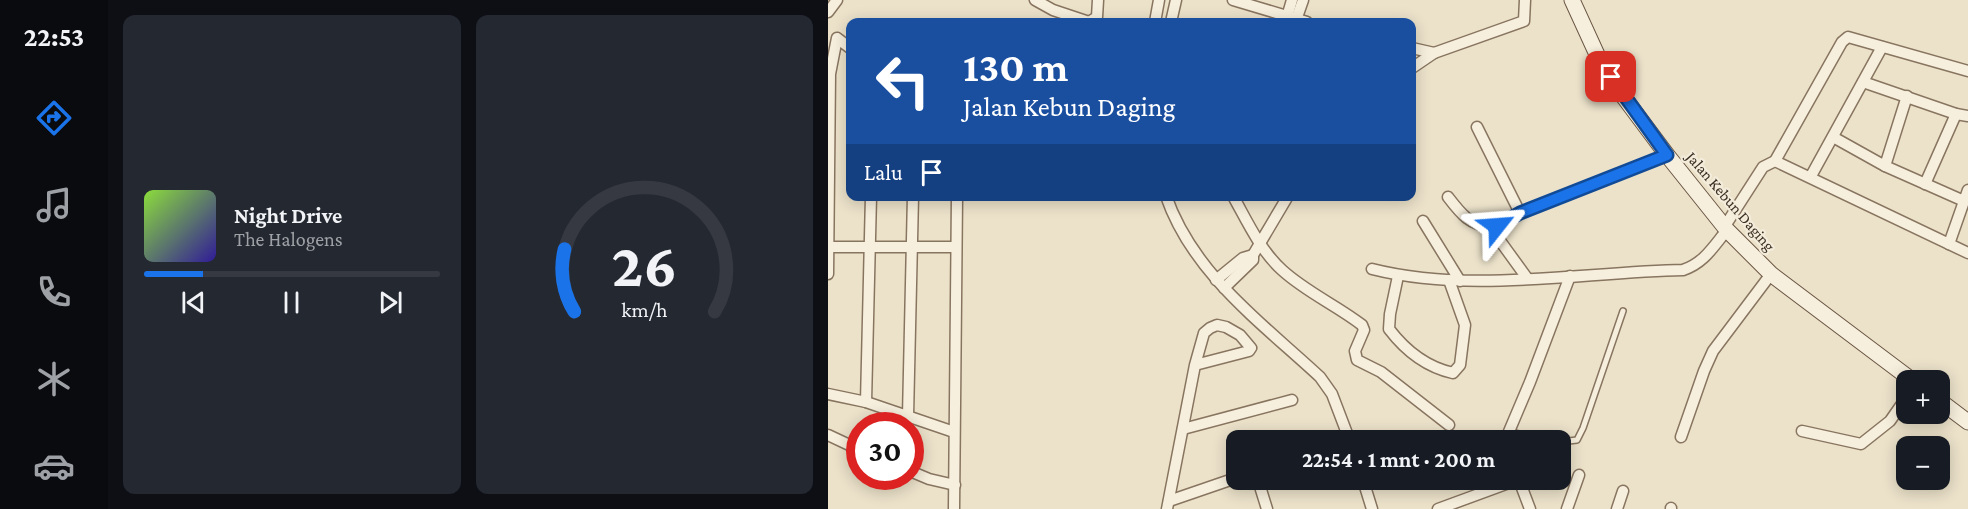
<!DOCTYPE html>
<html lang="id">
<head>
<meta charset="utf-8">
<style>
  :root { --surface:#171b24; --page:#242831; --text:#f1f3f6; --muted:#9ea1a6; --line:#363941; --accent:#1a73e8 }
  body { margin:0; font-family:"Crimson Pro",serif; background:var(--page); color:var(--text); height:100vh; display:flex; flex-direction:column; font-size:22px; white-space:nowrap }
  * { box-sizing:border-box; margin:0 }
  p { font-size:20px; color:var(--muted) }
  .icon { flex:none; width:33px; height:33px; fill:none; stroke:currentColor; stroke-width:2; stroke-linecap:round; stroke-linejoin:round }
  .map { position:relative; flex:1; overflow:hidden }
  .panel { display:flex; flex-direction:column; gap:15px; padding:15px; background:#0d0f14; width:720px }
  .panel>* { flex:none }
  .guide { position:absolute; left:18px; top:18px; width:570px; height:183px; border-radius:12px; box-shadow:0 3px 15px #0003; background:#1a4fa0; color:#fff; overflow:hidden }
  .controls { position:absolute; left:1068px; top:370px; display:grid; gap:12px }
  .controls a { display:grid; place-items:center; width:54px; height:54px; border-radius:12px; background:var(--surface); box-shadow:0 3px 15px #0003; font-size:30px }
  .speed { position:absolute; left:18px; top:412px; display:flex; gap:12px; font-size:30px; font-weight:700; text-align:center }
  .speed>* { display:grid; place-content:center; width:78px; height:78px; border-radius:50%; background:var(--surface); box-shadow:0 3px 15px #0003; line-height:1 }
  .speed .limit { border:9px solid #d22; background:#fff; color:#111 }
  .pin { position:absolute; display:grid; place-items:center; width:51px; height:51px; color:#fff; margin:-26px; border-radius:12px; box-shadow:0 3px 9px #0006 }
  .me { position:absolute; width:66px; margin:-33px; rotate:62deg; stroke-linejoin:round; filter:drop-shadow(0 0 4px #0008) }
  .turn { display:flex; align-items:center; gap:21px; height:126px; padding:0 18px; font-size:27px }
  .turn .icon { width:78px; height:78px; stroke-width:2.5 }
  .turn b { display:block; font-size:42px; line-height:51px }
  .then { display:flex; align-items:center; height:57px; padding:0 18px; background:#0003; gap:12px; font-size:22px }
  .panel .widget { flex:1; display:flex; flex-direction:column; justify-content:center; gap:9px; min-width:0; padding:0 21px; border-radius:12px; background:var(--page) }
  .panel .dial { align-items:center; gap:0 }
  .dial svg { height:156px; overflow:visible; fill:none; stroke:var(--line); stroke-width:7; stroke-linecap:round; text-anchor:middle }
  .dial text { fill:var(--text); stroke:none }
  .song { display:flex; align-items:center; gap:18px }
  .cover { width:72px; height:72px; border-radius:9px; background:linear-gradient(135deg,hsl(90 70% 55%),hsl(250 70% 35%)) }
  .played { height:6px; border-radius:3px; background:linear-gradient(90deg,var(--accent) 20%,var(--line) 20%) }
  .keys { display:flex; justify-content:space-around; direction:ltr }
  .panel .tiles { flex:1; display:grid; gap:15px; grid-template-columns:repeat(2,1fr) }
  .trip { position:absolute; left:398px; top:430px; width:345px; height:60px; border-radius:12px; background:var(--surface); box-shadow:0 3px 15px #0003; font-weight:700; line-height:60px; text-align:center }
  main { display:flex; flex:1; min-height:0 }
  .tab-bar { display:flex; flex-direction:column; width:108px; justify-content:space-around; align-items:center; background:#090b0e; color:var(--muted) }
  .tab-bar .icon { width:42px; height:42px }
  .tab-bar .active { color:var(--accent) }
  .tab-bar b { font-size:27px; color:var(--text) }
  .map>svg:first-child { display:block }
</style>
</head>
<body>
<main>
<nav class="tab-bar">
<b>22:53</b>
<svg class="icon active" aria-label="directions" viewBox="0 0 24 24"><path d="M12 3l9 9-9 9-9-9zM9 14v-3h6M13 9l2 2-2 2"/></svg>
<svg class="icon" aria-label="music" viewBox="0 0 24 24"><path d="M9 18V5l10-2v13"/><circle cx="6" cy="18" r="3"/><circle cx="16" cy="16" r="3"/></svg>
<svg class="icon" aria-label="phone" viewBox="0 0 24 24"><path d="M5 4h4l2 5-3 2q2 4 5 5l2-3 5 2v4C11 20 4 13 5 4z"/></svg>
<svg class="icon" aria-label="climate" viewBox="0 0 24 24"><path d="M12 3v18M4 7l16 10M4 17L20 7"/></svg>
<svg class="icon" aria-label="car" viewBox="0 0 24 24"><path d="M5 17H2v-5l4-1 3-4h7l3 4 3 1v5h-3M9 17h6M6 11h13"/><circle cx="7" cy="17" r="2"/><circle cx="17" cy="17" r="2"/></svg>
</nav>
<section class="panel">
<div class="tiles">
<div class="widget">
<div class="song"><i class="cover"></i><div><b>Night Drive</b><p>The Halogens</p></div></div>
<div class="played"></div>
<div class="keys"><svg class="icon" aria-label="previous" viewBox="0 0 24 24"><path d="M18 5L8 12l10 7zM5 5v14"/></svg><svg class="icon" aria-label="pause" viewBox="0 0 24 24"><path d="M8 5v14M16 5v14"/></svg><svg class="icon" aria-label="next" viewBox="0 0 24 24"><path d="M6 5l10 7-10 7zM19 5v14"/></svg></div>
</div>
<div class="widget dial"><svg viewBox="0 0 100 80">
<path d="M14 69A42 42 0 1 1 86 69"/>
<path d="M14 69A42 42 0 0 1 9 37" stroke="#1a73e8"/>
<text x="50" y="56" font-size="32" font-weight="700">26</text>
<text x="50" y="72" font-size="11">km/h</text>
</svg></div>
</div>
</section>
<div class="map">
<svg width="1140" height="509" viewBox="0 0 1140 509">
  <rect width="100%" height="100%" fill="#ece2ca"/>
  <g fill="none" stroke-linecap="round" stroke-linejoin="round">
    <defs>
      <g id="lane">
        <polyline points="681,432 726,441"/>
        <polyline points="732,442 749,440 755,428 795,311"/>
      </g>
      <g id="street">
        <polyline points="207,0 225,10 261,22"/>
        <polyline points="405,0 479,22"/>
        <polyline points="0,12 9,0"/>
        <polyline points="261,22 269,17 270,0"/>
        <polyline points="327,22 331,0"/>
        <polyline points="343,22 348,0"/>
        <polyline points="460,22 459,17 464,0"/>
        <polyline points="465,22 468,20 475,0"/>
        <polyline points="584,48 606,53"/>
        <polyline points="584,68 606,53 696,21 697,0"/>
        <polyline points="1035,82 1128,114 1140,116"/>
        <polyline points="649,127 692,213"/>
        <polyline points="1005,137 1057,166 1136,201"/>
        <polyline points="947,161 1140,253"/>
        <polyline points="1057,166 1079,96"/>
        <polyline points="983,176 1054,47"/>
        <polyline points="1097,184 1128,114"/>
        <path d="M338 196C365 274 434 323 492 377L504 394 520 436"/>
        <path d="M405 196C419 221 432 250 454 270 478 292 508 305 534 325L536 330 527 351 529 360 553 372 621 425"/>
        <path d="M620 197C633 214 642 226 665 227"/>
        <polyline points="595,221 632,281"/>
        <polyline points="897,226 935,167 947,161 1014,42 1020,37 1140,71"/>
        <polyline points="1121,244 1140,190"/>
        <polyline points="0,247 128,247"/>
        <path d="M544 269C643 294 754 272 855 270 876 263 885 247 899 230"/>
        <polyline points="0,274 2,74 9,38 22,48"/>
        <path d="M570 276 562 314 561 329C577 350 598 367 625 373L632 365 637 325 621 280"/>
        <polyline points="699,278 670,238 665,227 692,213 839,155"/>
        <polyline points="388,280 415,258 425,255"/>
        <polyline points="396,288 425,260 425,255 460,196"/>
        <polyline points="0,394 38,402 126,432"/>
        <polyline points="38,402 43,196"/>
        <polyline points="80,416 85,196"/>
        <polyline points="355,429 464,400"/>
        <polyline points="974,431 1033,444 1062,421 1078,398"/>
        <polyline points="0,435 32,450"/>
        <polyline points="853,437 876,371 885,351 943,274"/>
        <polyline points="677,441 702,382 742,276"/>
        <polyline points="82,471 101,479 127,485"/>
        <polyline points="430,480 439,509"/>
        <polyline points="535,480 544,509"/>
        <polyline points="691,480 702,509"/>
        <polyline points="341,501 408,478"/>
        <polyline points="126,509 129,196"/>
        <polyline points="339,509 367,365 376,333 382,328 389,325 398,327 412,335 423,348 421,351 367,365"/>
        <polyline points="610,509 689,480"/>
        <polyline points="739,509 751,475"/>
        <polyline points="789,509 795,491"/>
        <polyline points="843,509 843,508"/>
      </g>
      <g id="secondary">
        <polyline points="744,0 771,59 795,96 839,155 899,230 943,274 1085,381"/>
        <polyline points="1112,401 1140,422"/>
      </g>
    </defs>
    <use href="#lane" stroke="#887560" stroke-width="8"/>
    <use href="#street" stroke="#887560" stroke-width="13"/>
    <use href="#secondary" stroke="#6a5643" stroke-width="17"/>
    <use href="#lane" stroke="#f7efdd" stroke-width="5"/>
    <use href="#street" stroke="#f7efdd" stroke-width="10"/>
    <use href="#secondary" stroke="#f7efdd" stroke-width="15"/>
  </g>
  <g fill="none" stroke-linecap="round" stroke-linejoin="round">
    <defs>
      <polyline id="route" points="669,226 692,213 839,155 783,77"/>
    </defs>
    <use href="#route" stroke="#114b97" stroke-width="15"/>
    <use href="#route" stroke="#1a73e8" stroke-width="10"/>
  </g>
  <g text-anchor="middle" stroke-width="4.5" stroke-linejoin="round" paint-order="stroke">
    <g font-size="16" fill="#3a2d22" stroke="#f4ecda">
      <text transform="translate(903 201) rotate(49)" y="6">Jalan Kebun Daging</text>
    </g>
  </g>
</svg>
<div class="controls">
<a>+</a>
<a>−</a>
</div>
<div class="speed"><div class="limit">30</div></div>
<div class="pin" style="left:783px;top:77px;background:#d93025"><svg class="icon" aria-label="arrive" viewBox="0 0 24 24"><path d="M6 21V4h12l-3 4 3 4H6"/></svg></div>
<svg class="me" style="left:669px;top:226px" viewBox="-20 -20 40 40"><path d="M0-17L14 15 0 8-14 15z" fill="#1a73e8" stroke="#fff" stroke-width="4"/></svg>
<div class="trip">22:54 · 1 mnt · 200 m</div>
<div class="guide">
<div class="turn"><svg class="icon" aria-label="left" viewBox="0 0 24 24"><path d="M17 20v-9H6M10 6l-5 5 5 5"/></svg><div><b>130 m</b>Jalan Kebun Daging</div></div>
<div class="then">Lalu<svg class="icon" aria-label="arrive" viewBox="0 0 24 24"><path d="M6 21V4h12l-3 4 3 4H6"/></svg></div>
</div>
</div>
</main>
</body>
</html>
